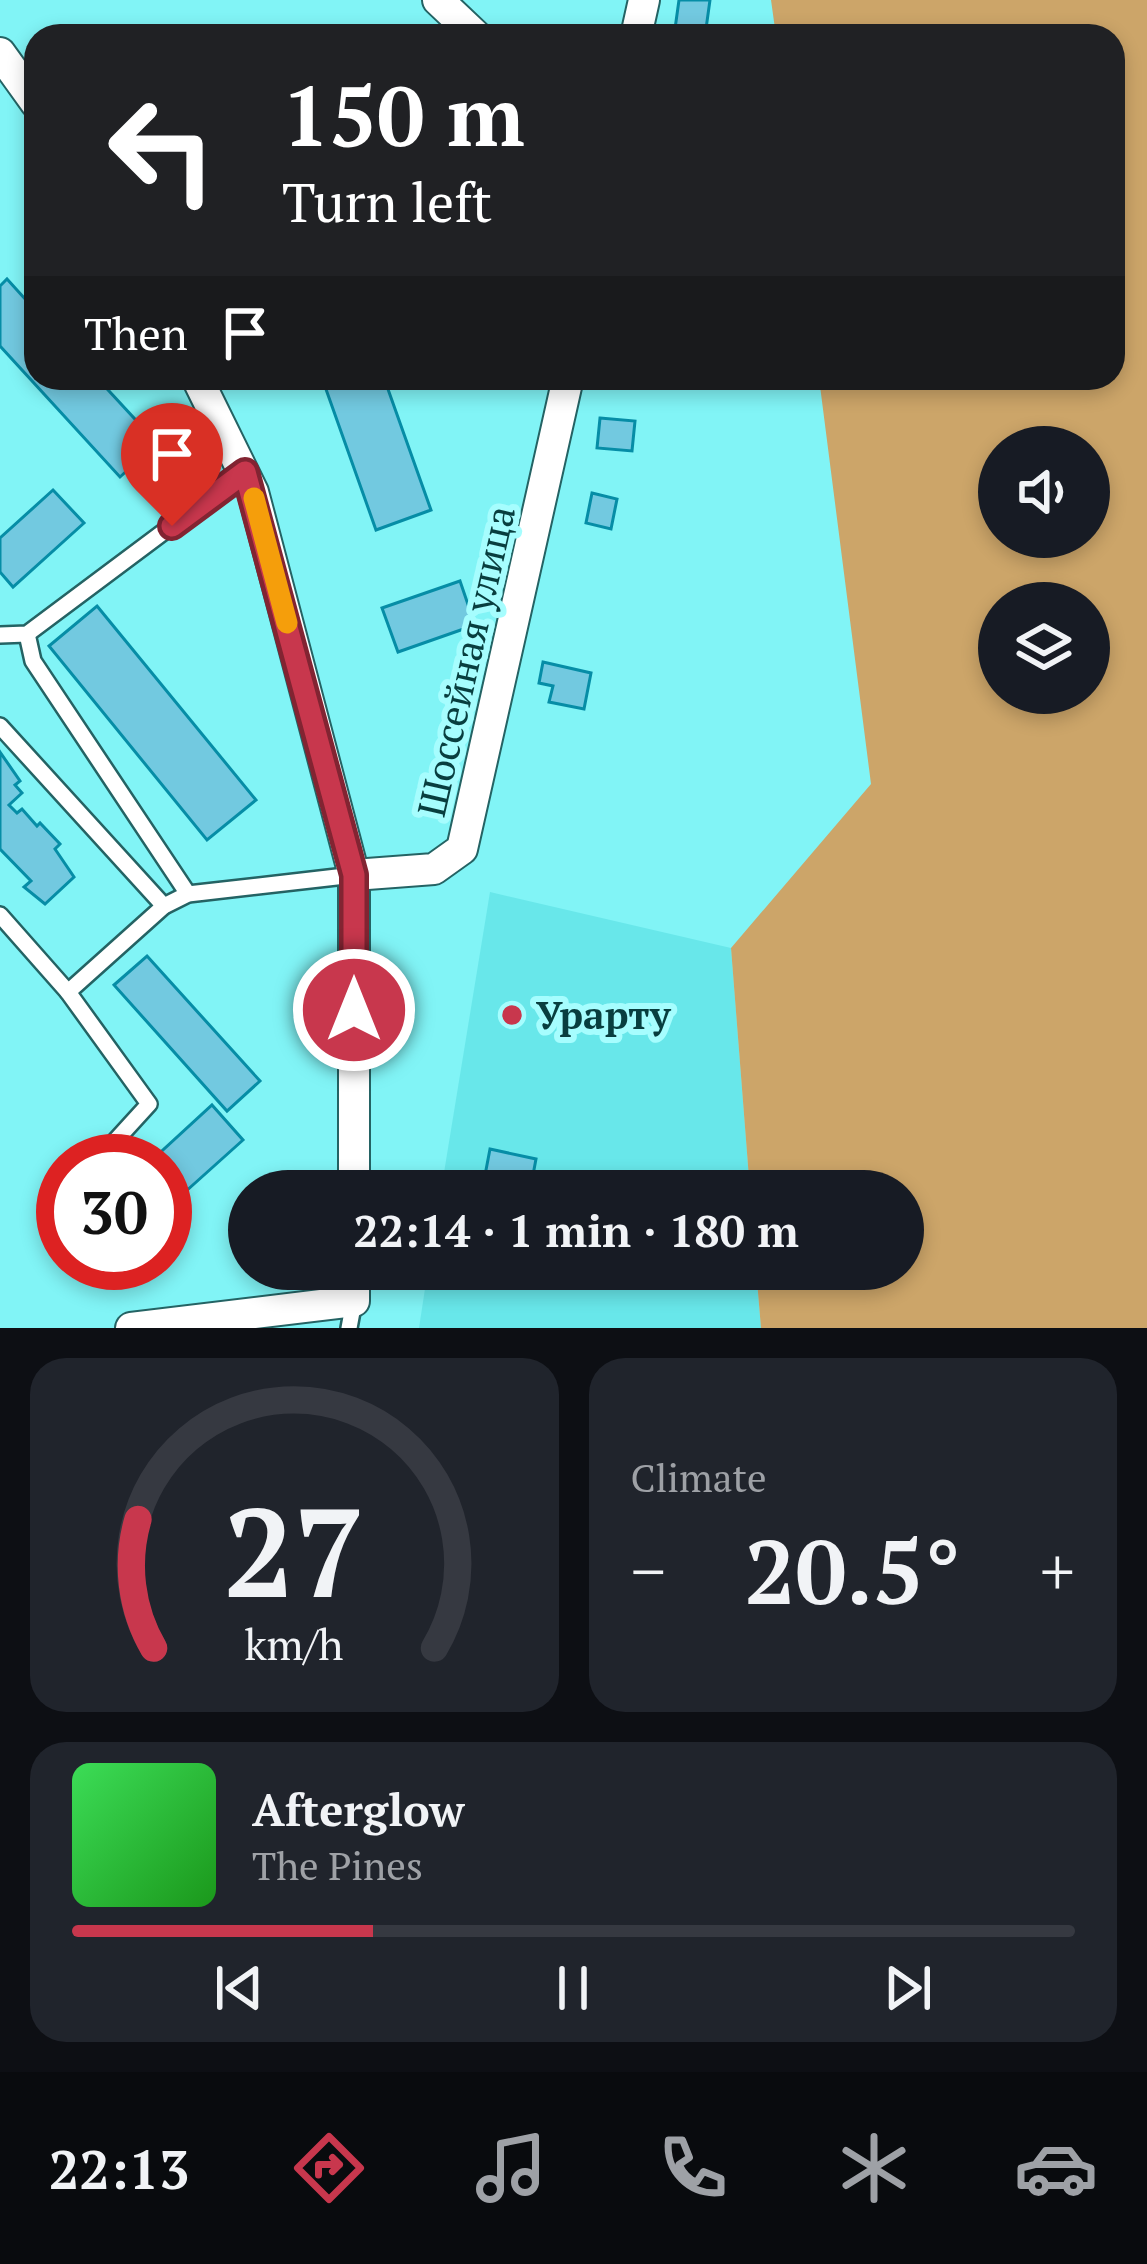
<!DOCTYPE html>
<html lang="en">
<head>
<meta charset="utf-8">
<style>
  :root { --surface:#171b24; --page:#20242c; --text:#f1f3f6; --muted:#9ea1a6; --line:#363941; --accent:#c8374d }
  body { margin:0; font-family:"PT Serif",serif; background:var(--page); color:var(--text); height:100vh; display:flex; flex-direction:column; font-size:45px; white-space:nowrap }
  * { box-sizing:border-box; margin:0 }
  p { font-size:39px; color:var(--muted) }
  .icon { flex:none; width:66px; height:66px; fill:none; stroke:currentColor; stroke-width:2; stroke-linecap:round; stroke-linejoin:round }
  .map { position:relative; height:1328px; overflow:hidden }
  .details { display:flex; flex-direction:column; gap:30px; padding:30px; background:#0d0f14; flex:1 }
  .details>* { flex:none }
  .guide { position:absolute; left:24px; top:24px; width:1101px; height:366px; border-radius:36px; box-shadow:0 6px 18px #0003; background:#202124; color:#fff; overflow:hidden }
  .buttons { position:absolute; left:978px; top:426px; display:grid; gap:24px }
  .buttons a { display:grid; place-items:center; width:132px; height:132px; border-radius:50%; background:var(--surface); box-shadow:0 6px 18px #0003; font-size:60px }
  .speed { position:absolute; left:36px; top:1134px; display:flex; gap:24px; font-size:60px; font-weight:700; text-align:center }
  .speed>* { display:grid; place-content:center; width:156px; height:156px; border-radius:50%; background:var(--surface); box-shadow:0 6px 18px #0003; line-height:1 }
  .speed .limit { border:18px solid #d22; background:#fff; color:#111 }
  .pin { position:absolute; display:grid; place-items:center; width:102px; height:102px; color:#fff; margin:-123px -51px; border-radius:50% 50% 50% 0; rotate:-45deg; box-shadow:0 0 12px #0007 }
  .pin .icon { rotate:45deg }
  .me { position:absolute; width:132px; margin:-66px; rotate:0deg; stroke-linejoin:round; filter:drop-shadow(0 0 9px #0008) }
  .turn { display:flex; align-items:center; gap:42px; height:252px; padding:0 60px; font-size:54px }
  .turn .icon { width:156px; height:156px; stroke-width:2.5 }
  .turn b { display:block; font-size:84px; line-height:102px }
  .then { display:flex; align-items:center; height:114px; padding:0 60px; background:#0003; gap:24px; font-size:45px }
  .big { font-size:90px; font-weight:800; line-height:1.1 }
  .details .card { flex:1; display:flex; flex-direction:column; justify-content:center; gap:18px; min-width:0; padding:0 42px; border-radius:36px; background:var(--page) }
  .details .dial { align-items:center; gap:0 }
  .dial svg { height:312px; overflow:visible; fill:none; stroke:var(--line); stroke-width:7; stroke-linecap:round; text-anchor:middle }
  .dial text { fill:var(--text); stroke:none }
  .song { display:flex; align-items:center; gap:36px }
  .cover { width:144px; height:144px; border-radius:18px; background:linear-gradient(135deg,hsl(130 70% 55%),hsl(120 70% 35%)) }
  .played { height:12px; border-radius:6px; background:linear-gradient(90deg,var(--accent) 30%,var(--line) 30%) }
  .keys { display:flex; justify-content:space-around; direction:ltr }
  .heat { display:flex; justify-content:space-between; align-items:center; font-size:66px; direction:ltr }
  .details .tiles { flex:1; display:grid; gap:30px; grid-template-columns:1fr 1fr }
  .card:last-child { grid-column:span 2 }
  .trip { position:absolute; left:228px; top:1170px; width:696px; height:120px; border-radius:60px; background:var(--surface); box-shadow:0 6px 18px #0003; font-weight:800; line-height:120px; text-align:center }
  .tabs { display:flex; height:192px; justify-content:space-around; align-items:center; background:#090b0e; color:var(--muted) }
  .tabs .icon { width:84px; height:84px }
  .tabs .selected { color:var(--accent) }
  .tabs b { font-size:54px; color:var(--text) }
  .map>svg:first-child { display:block }
</style>
</head>
<body>
<div class="map">
<svg width="1147" height="1328" viewBox="0 0 1147 1328">
  <rect width="100%" height="100%" fill="#81f4f6"/>
  <g fill="#68e7ea">
    <polygon points="490,892 731,948 750,1191 441,1191"/>
    <polygon points="428,1269 756,1269 761,1328 419,1328"/>
  </g>
  <path fill="#cca569" fill-rule="evenodd" d="M771 0H1147V1328H761L756 1269H903V1191H750L731 948 871 784 819 378H1113V36H776ZM999 447H1089V537H999ZM999 603H1089V693H999Z"/>
  <g fill="#72c9e0" stroke="#068da6" stroke-width="3">
    <polygon points="679,0 710,0 705,36 674,36"/>
    <polygon points="7,279 36,311 36,378 97,378 157,443 120,477 0,346 0,286"/>
    <polygon points="322,378 384,378 431,510 376,530"/>
    <polygon points="600,418 635,421 632,451 597,448"/>
    <polygon points="53,490 84,523 13,587 0,572 0,538"/>
    <polygon points="592,493 617,499 611,529 586,523"/>
    <polygon points="460,581 475,625 398,652 382,608"/>
    <polygon points="97,606 256,800 207,840 49,646"/>
    <polygon points="543,662 591,673 584,709 549,702 553,686 539,683"/>
    <polygon points="0,752 20,781 15,785 22,793 9,805 17,813 22,809 37,826 40,823 60,844 55,849 74,877 45,904 24,887 31,881 0,849"/>
    <polygon points="147,956 260,1081 227,1111 114,985"/>
    <polygon points="212,1105 243,1140 165,1210 165,1161 151,1161"/>
    <polygon points="490,1149 536,1159 530,1191 482,1191"/>
    <polygon points="466,1269 514,1269 511,1288 465,1279"/>
  </g>
  <g fill="none" stroke-linecap="round" stroke-linejoin="round">
    <defs>
      <g id="service">
        <polyline points="27,634 33,661 188,894"/>
        <polyline points="0,635 27,634 245,471"/>
        <polyline points="0,726 164,906"/>
        <polyline points="0,915 68,992"/>
        <polyline points="97,1161 149,1104 68,992 164,906 188,894 354,875"/>
        <polyline points="51,1210 63,1197"/>
        <polyline points="349,1328 354,1301"/>
      </g>
      <g id="minor">
        <polyline points="438,0 476,36"/>
        <polyline points="636,36 644,0"/>
        <polyline points="0,53 36,103"/>
        <polyline points="197,378 253,492 354,875 354,1191"/>
        <polyline points="354,875 434,869 462,849 568,378"/>
        <polyline points="131,1328 354,1301 354,1269"/>
      </g>
    </defs>
    <use href="#service" stroke="#246364" stroke-width="20"/>
    <use href="#minor" stroke="#246364" stroke-width="34"/>
    <use href="#service" stroke="#fff" stroke-width="15"/>
    <use href="#minor" stroke="#fff" stroke-width="30"/>
  </g>
  <g fill="none" stroke-linecap="round" stroke-linejoin="round">
    <defs>
      <polyline id="route" points="172,526 245,472 354,875 354,1010"/>
    </defs>
    <use href="#route" stroke="#822432" stroke-width="30"/>
    <use href="#route" stroke="#c8374d" stroke-width="21"/>
    <polyline stroke="#f59e0b" stroke-width="21" points="254,498 287,623"/>
  </g>
  <circle fill="#c8374d" stroke="#a6fdfe" stroke-width="4.5" cx="512" cy="1015" r="12"/>
  <g text-anchor="middle" stroke-width="12" stroke-linejoin="round" paint-order="stroke">
    <g font-size="39" fill="#083e3f" stroke="#a6fdfe">
      <text transform="translate(466 661) rotate(-77)" y="14">Шоссейная улица</text>
    </g>
    <g font-size="39" font-weight="bold" fill="#083e3f" stroke="#a6fdfe" text-anchor="start">
      <text x="536" y="1029">Урарту</text>
    </g>
  </g>
</svg>
<div class="buttons">
<a><svg class="icon" aria-label="sound" viewBox="0 0 24 24"><path d="M4 9h4l5-4v14l-5-4H4zM17 9q2 3 0 6"/></svg></a>
<a><svg class="icon" aria-label="layers" viewBox="0 0 24 24"><path d="M12 4l9 5-9 5-9-5zM3 14l9 5 9-5"/></svg></a>
</div>
<div class="speed"><div class="limit">30</div></div>
<div class="pin" style="left:172px;top:526px;background:#d93025"><svg class="icon" aria-label="arrive" viewBox="0 0 24 24"><path d="M6 21V4h12l-3 4 3 4H6"/></svg></div>
<svg class="me" style="left:354px;top:1010px" viewBox="-20 -20 40 40"><circle r="17" fill="#c8374d" stroke="#fff" stroke-width="3"/><path d="M0-11L8 9 0 5-8 9z" fill="#fff"/></svg>
<div class="trip">22:14 · 1 min · 180 m</div>
<div class="guide">
<div class="turn"><svg class="icon" aria-label="left" viewBox="0 0 24 24"><path d="M17 20v-9H6M10 6l-5 5 5 5"/></svg><div><b>150 m</b>Turn left</div></div>
<div class="then">Then<svg class="icon" aria-label="arrive" viewBox="0 0 24 24"><path d="M6 21V4h12l-3 4 3 4H6"/></svg></div>
</div>
</div>
<section class="details">
<div class="tiles">
<div class="card dial"><svg viewBox="0 0 100 80">
<path d="M14 69A42 42 0 1 1 86 69"/>
<path d="M14 69A42 42 0 0 1 10 36" stroke="#c8374d"/>
<text x="50" y="56" font-size="32" font-weight="700">27</text>
<text x="50" y="72" font-size="11">km/h</text>
</svg></div>
<div class="card"><p>Climate</p>
<div class="heat"><a>−</a><b class="big">20.5°</b><a>+</a></div>
</div>
<div class="card">
<div class="song"><i class="cover"></i><div><b>Afterglow</b><p>The Pines</p></div></div>
<div class="played"></div>
<div class="keys"><svg class="icon" aria-label="previous" viewBox="0 0 24 24"><path d="M18 5L8 12l10 7zM5 5v14"/></svg><svg class="icon" aria-label="pause" viewBox="0 0 24 24"><path d="M8 5v14M16 5v14"/></svg><svg class="icon" aria-label="next" viewBox="0 0 24 24"><path d="M6 5l10 7-10 7zM19 5v14"/></svg></div>
</div>
</div>
</section>
<nav class="tabs">
<b>22:13</b>
<svg class="icon selected" aria-label="directions" viewBox="0 0 24 24"><path d="M12 3l9 9-9 9-9-9zM9 14v-3h6M13 9l2 2-2 2"/></svg>
<svg class="icon" aria-label="music" viewBox="0 0 24 24"><path d="M9 18V5l10-2v13"/><circle cx="6" cy="18" r="3"/><circle cx="16" cy="16" r="3"/></svg>
<svg class="icon" aria-label="phone" viewBox="0 0 24 24"><path d="M5 4h4l2 5-3 2q2 4 5 5l2-3 5 2v4C11 20 4 13 5 4z"/></svg>
<svg class="icon" aria-label="climate" viewBox="0 0 24 24"><path d="M12 3v18M4 7l16 10M4 17L20 7"/></svg>
<svg class="icon" aria-label="car" viewBox="0 0 24 24"><path d="M5 17H2v-5l4-1 3-4h7l3 4 3 1v5h-3M9 17h6M6 11h13"/><circle cx="7" cy="17" r="2"/><circle cx="17" cy="17" r="2"/></svg>
</nav>
</body>
</html>
